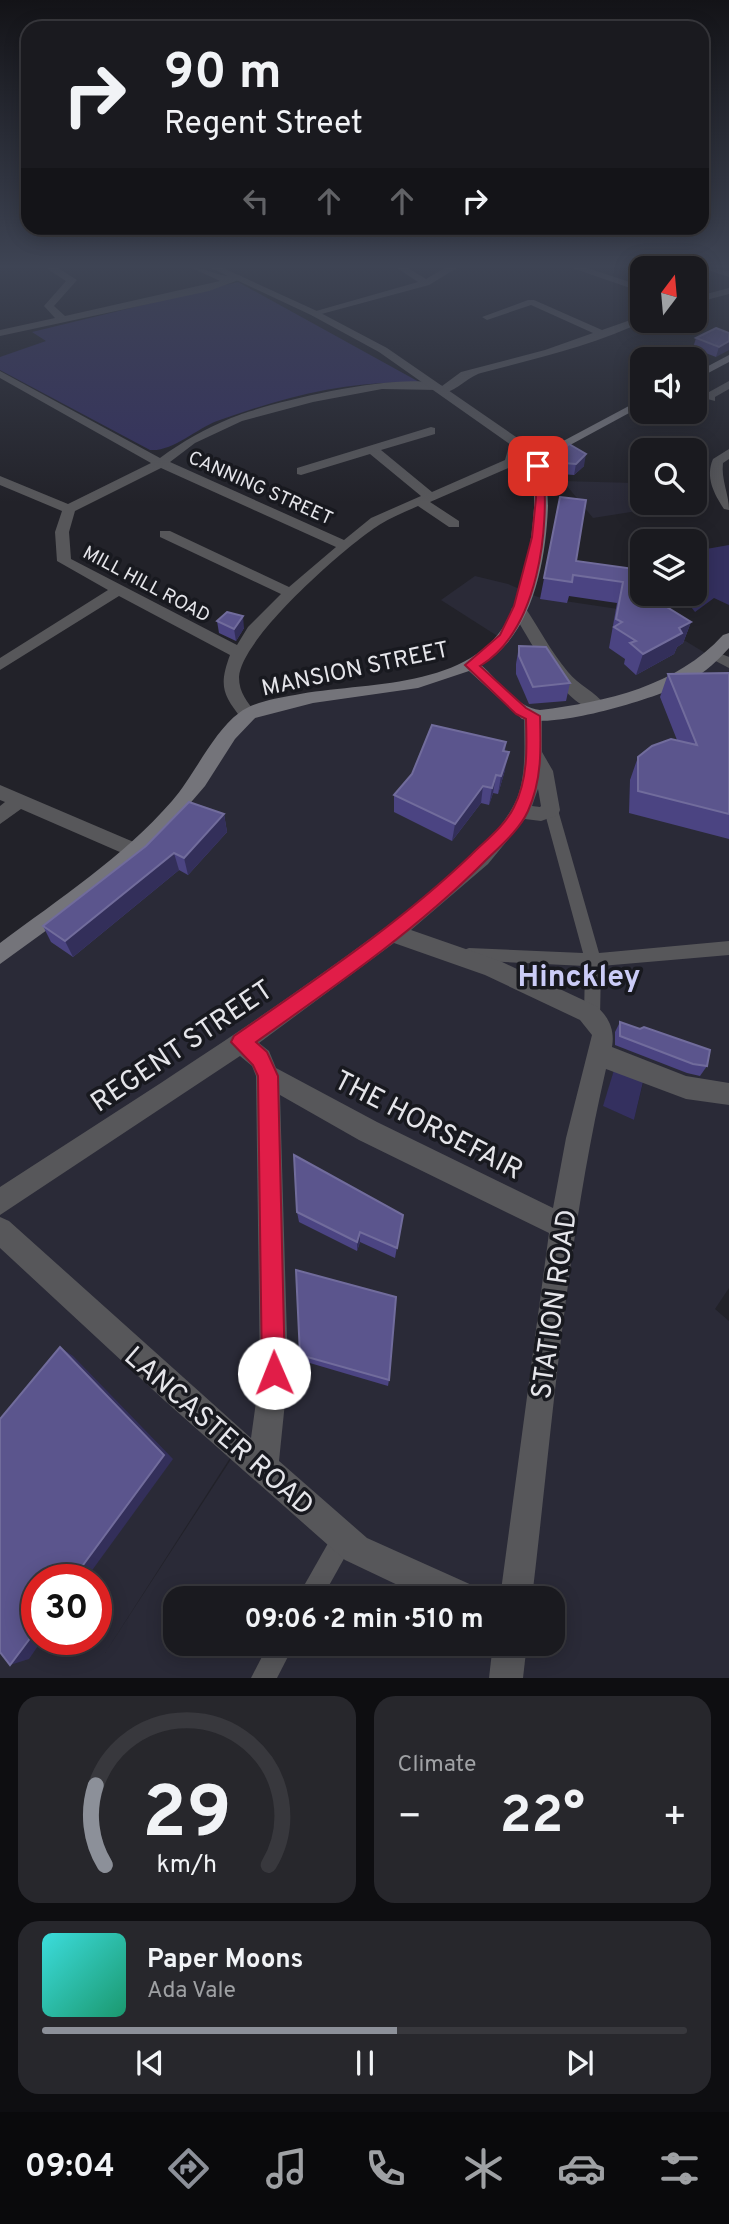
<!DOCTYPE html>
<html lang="en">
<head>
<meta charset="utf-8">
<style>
  :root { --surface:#1a1a1f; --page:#27272c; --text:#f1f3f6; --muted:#9fa1a4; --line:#38383d; --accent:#8c9099 }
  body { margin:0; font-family:Overpass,sans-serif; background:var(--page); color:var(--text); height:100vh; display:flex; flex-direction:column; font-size:26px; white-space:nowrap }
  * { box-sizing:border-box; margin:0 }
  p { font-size:23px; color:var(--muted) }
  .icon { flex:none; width:38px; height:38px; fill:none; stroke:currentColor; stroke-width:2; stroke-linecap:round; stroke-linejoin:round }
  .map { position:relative; height:1678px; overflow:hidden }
  .details { display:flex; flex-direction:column; gap:18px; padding:18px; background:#0e0e11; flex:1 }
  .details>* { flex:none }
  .guide { position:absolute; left:21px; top:21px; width:688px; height:214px; border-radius:21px; box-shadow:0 4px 18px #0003,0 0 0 2px var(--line); background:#1a1a1f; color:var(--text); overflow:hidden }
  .needle { width:46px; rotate:16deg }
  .tools { position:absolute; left:630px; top:256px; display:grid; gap:14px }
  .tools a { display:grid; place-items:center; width:77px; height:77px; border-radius:14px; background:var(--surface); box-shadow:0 4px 18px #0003,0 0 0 2px var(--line); font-size:35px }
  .speed { position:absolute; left:21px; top:1564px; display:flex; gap:14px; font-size:35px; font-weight:700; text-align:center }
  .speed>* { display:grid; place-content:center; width:91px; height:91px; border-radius:50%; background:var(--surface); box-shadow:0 4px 18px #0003,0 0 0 2px var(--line); line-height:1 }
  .speed .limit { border:10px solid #d22; background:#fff; color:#111 }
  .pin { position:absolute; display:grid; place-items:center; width:60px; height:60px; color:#fff; margin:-30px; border-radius:14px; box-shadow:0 4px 10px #0006 }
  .me { position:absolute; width:77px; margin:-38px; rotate:359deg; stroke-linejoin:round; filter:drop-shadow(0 0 5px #0008) }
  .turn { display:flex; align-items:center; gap:24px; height:147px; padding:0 28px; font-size:32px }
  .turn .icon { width:91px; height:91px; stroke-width:2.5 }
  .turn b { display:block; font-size:49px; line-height:60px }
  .lanes { display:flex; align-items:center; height:66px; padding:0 28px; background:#0003; justify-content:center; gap:35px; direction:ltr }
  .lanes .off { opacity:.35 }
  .big { font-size:52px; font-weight:700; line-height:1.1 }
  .details .tile { flex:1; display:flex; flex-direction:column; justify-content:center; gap:10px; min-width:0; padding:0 24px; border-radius:21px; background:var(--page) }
  .details .dial { align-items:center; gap:0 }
  .dial svg { height:182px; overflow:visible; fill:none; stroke:var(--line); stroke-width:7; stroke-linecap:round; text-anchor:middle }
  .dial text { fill:var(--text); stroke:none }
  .song { display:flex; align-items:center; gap:21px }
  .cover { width:84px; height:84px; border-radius:10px; background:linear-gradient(135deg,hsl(180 70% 55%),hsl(160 70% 35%)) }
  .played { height:7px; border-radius:4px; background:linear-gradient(90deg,var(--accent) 55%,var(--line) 55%) }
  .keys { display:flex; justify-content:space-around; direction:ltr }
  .heat { display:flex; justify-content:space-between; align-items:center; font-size:38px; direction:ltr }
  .details .tiles { flex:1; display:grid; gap:18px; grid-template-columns:1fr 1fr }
  .tile:last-child { grid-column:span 2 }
  .trip { position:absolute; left:163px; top:1586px; width:402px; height:70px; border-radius:21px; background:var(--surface); box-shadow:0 4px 18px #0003,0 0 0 2px var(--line); font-weight:700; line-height:70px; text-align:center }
  .dock { display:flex; height:112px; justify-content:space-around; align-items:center; background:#0a0a0c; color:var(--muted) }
  .dock .icon { width:49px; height:49px }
  .dock .on { color:var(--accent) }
  .dock b { font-size:32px; color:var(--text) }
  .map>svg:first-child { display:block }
</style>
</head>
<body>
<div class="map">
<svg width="729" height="1678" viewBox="0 0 729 1678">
  <rect width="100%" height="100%" fill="#222229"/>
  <g fill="#2a2a37" fill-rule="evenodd">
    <polygon points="563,481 634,483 642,485 642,502 694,502 593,518"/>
    <path d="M475 576 508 584 538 597 638 612 720 662 729 655V1288L715 1309 729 1321V1678H507L511 1643H553V1598H465L357 1548 239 1444 105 1653 239 1447 356 1550 460 1598H175V1643H510L505 1678H0V955L136 851 181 805 248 715 309 697 435 678 471 665 487 656 502 639 441 600ZM614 1071 643 1083 634 1120 604 1106ZM37 1580H96V1640H37Z"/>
  </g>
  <g fill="#34305f">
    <path d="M238 282 421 383C350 379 284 397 217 421 196 429 172 452 150 450L0 370V357L46 341 32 332Z"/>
    <polygon points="729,545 729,605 714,598 695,612 685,599 660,604 651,593 695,593 695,551"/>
    <polygon points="614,1070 643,1082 634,1120 603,1106"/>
  </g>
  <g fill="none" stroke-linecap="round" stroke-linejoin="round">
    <g fill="#57575a" fill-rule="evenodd">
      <polygon points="551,805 558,810 599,953 729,941 729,955 601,966 600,1017 598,1022 592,1024 586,1022 584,1017 585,966 464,960 461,955 464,950 469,948 583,953 544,810"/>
      <polygon points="343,1527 351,1531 355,1539 322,1598 297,1598 335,1531"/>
      <polygon points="269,1643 295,1643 277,1678 251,1678"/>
    </g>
    <g fill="#57575a" fill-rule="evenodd">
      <path d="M46 268H58L77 280 54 306 65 316 220 281 192 268C209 268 223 280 239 275L244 278 209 291 0 336V330L55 318 44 306 66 281Z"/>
      <polygon points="397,268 408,268 426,279 445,268 457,268 429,285 314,316 309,313 418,282"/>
      <polygon points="572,268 587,268 642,286 642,292"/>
      <polygon points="707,268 729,271 729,277 708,270"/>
      <polygon points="729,288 729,294 695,303 695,297"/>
      <path d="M528 300H534L602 330 642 316V320H646C596 345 537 358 481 373 467 377 453 395 439 393L438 390 382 389 313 402 242 421 195 443 170 462 344 540 371 518 421 496 370 454 301 475 297 474V468L431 427 435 428V434L381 450 432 492 505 460 511 439 521 442 515 465 430 502 459 521V527H449L418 506C405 512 392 517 379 525 346 546 241 638 239 677 239 694 248 702 257 715L254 719H242C222 694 219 685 230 655L119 596 0 670V658L108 590 57 561 55 532 62 511 0 485V476L68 504 151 463 0 378V371L160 458C183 441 205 429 231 418 266 403 410 369 442 386L461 372 545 350 593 333 531 305 487 320 482 317ZM161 468 336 547 289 587 170 531H160V537L281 594 248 627 237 645 71 559 69 532 75 511Z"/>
      <polygon points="729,381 729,389 715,397 715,401 700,397"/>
      <path d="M729 449V459L723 463C721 480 729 494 729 510L724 509C714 494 705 477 713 459Z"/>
      <path d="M519 604 524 606C539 628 551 652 568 672 578 685 596 692 605 705L603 709C569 719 526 633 511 609Z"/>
      <polygon points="714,651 729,657 729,668 706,656"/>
      <path d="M533 710 542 716V752L553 771 560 810 558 815 541 821 525 819 488 864 411 930 500 961 596 1006C609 1017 615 1030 612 1047L686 1076 729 1083V1105L686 1099 606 1069C566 1242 553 1421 532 1598H500L549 1233 359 1140 280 1095 288 1373 279 1461 367 1538 474 1586 478 1598H425L345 1560 165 1401 0 1248V1217L9 1221 251 1438 260 1373 256 1076 252 1066 240 1056 0 1215V1187C126 1105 254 1025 375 935 422 899 480 861 511 810 528 783 524 746 524 716ZM538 789 541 806 540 807 532 806ZM394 943 485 975 580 1020 592 1035 566 1138 553 1208 377 1122 276 1068 269 1051 259 1043Z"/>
      <polygon points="0,785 143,846 146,851 143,856 129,856 21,809 0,824 0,806 5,802 0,800"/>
      <polygon points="493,1643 527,1643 523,1678 489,1678"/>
    </g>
    <polygon fill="#57575a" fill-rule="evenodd" points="211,268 223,268 317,311 387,348 519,439 549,455 539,458 511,445 379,352 311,315"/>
    <g fill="#74747a" fill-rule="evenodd">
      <polygon points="729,355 729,362 695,380 695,373"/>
      <path d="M642 399V406L548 457C543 473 548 489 548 506 546 560 533 636 481 665 498 679 516 708 540 710 606 702 677 686 723 635L729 633V648C718 660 706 672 691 680 660 698 556 729 522 719L469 671 418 688 313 703 255 718 235 739 205 786 162 836 87 901 0 964V943C59 899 123 857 172 801 194 776 213 732 239 713 253 702 277 698 295 695 366 681 477 692 512 611 525 579 532 542 534 508 535 489 530 473 537 455Z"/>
    </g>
  </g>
  <g fill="#4b4482">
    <polygon points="729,333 716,357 693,348 696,338"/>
    <polygon points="569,444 584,466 574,475 548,473 550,462"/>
    <polygon points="560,497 576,561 639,570 642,560 642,593 682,599 661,604 691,622 683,643 677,647 674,654 636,675 624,664 625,659 609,648 617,603 569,596 567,603 540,599"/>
    <polygon points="217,621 244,628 236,641 219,633"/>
    <polygon points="519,646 570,683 566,701 529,704 516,674 516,664"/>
    <polygon points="729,673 729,839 629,813 630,780 638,757 677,740 660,697 668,674"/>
    <polygon points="506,742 505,751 505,770 498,794 493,793 489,805 481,803 452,841 394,812 394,795"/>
    <polygon points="224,814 227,832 188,875 179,870 73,957 51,942 43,926"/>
    <polygon points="620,1022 707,1066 700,1076 687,1073 615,1045 615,1032"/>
    <polygon points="297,1212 403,1215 395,1258 360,1242 357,1251 299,1222"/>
    <polygon points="300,1355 389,1380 388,1386 303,1361"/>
  </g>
  <g fill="#332f5a">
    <polygon points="729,341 729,350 716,357 719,347"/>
    <polygon points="586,454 584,466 574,475 576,464"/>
    <polygon points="642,588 642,593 684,593 682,599 631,610 637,589"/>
    <polygon points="243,616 244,628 236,641 234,629"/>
    <polygon points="691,622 683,643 677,647 674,654 636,675 643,654 679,628"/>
    <polygon points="509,752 505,770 498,794 501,776"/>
    <polygon points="496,775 493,793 489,805 492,788"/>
    <polygon points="483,786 481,803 452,841 455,824"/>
    <polygon points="224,814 227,832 188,875 184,858"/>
    <polygon points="174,853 179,870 73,957 65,941"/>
    <polygon points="360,1232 360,1242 357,1251 357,1242"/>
    <polygon points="60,1347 73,1356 173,1459 85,1580 72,1580"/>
    <polygon points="37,1629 37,1640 42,1640 29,1659 10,1665"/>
  </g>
  <g fill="#5b558d" stroke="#716c9c" stroke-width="2">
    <polygon points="716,328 729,333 729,341 719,347 696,338"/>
    <polygon points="569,444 586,454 576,464 550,462"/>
    <polygon points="560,497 586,500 576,561 642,570 642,588 637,589 642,593 644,593 691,622 679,628 682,633 643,654 630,643 636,641 614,627 622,622 616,619 623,582 573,575 572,582 544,578"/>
    <polygon points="227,612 243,616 234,629 217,621"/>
    <polygon points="519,646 546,647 570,683 533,687 519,656"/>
    <polygon points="729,673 729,814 638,791 638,757 652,746 671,739 697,745 668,674"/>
    <polygon points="432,725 506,742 503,751 509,752 501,776 496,775 492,788 483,786 455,824 394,795 412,774"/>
    <polygon points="189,802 224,814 184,858 174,853 65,941 43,926 146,846"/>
    <polygon points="620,1022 640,1029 644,1027 710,1050 707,1066 693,1064 620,1036"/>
    <polygon points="294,1155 403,1215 397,1248 360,1232 357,1242 297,1212"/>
    <polygon points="296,1270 396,1297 389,1380 300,1355"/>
    <polygon points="60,1347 164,1455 72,1580 37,1580 37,1629 10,1665 0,1652 0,1419"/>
  </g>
  <linearGradient id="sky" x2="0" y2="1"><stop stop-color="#131317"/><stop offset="0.53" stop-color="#3e4454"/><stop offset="1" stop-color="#3e4454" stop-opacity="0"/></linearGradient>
  <rect width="729" height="503" fill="url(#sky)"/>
  <path fill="#e11d48" stroke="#92132f" stroke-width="2" d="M534 463 543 466C550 528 539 630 480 666L526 708 540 716C541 749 542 780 528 811 519 831 498 848 483 863 414 932 335 986 256 1042L267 1052 278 1076 285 1373 282 1382 274 1385 265 1382 262 1373 258 1076 253 1065 231 1042 234 1036C316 979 399 924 471 855 485 841 505 826 514 807 528 780 527 748 526 719L516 714 465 665 500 635 514 606 532 537 536 498Z"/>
  <g text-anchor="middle" stroke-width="7" stroke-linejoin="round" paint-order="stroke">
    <g font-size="19" fill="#e5e5ea" stroke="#18191f">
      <text transform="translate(261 487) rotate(24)" y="7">CANNING STREET</text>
      <text transform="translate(147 583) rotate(28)" y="7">MILL HILL ROAD</text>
    </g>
    <g font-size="23" fill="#e5e5ea" stroke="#18191f">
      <text transform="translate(355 668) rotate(-12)" y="8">MANSION STREET</text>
    </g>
    <g font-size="28" fill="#e5e5ea" stroke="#18191f">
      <text transform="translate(181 1045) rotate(-34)" y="10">REGENT STREET</text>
      <text transform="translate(429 1124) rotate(27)" y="10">THE HORSEFAIR</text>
      <text transform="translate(553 1304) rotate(-82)" y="10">STATION ROAD</text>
      <text transform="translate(220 1430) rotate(41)" y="10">LANCASTER ROAD</text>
    </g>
    <g font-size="30" font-weight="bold" fill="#cbccf7" stroke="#18191f">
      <text x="579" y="986">Hinckley</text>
    </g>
  </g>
</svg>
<div class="tools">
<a><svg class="needle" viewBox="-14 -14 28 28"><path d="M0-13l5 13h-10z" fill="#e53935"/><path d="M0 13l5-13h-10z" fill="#9fa1a4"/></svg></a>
<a><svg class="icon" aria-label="sound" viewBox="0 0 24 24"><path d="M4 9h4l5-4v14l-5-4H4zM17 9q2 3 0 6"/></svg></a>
<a><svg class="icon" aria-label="search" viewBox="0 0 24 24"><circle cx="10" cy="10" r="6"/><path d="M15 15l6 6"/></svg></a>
<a><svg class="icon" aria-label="layers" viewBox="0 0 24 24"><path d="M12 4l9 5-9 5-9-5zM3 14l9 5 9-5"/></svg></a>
</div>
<div class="speed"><div class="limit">30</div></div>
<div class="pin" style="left:538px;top:466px;background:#d93025"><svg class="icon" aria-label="arrive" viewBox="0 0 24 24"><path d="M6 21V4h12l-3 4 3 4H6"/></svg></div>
<svg class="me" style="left:274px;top:1373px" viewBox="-20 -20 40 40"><circle r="19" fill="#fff"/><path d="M0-13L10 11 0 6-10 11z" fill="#e11d48"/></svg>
<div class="trip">09:06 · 2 min · 510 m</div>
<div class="guide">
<div class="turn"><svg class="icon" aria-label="right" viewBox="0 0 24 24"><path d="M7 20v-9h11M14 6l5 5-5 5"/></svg><div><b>90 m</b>Regent Street</div></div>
<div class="lanes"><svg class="icon off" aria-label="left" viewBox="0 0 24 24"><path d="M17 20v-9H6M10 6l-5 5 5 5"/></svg><svg class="icon off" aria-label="ahead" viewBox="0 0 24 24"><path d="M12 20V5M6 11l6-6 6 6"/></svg><svg class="icon off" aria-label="ahead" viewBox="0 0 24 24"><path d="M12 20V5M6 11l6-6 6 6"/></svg><svg class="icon" aria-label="right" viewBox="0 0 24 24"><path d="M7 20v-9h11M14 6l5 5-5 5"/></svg></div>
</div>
</div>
<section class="details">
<div class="tiles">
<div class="tile dial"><svg viewBox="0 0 100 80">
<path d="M14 69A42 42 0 1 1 86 69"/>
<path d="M14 69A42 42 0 0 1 10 34" stroke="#8c9099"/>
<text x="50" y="56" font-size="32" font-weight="700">29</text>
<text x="50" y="72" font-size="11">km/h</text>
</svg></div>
<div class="tile"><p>Climate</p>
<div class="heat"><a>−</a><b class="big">22°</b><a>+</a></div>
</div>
<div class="tile">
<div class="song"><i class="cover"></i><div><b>Paper Moons</b><p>Ada Vale</p></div></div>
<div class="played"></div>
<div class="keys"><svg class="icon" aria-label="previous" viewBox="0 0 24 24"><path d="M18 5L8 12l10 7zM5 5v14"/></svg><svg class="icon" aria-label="pause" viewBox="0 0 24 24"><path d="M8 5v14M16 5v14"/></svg><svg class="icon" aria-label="next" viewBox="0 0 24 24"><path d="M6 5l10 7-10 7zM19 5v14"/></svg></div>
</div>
</div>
</section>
<nav class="dock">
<b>09:04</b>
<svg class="icon on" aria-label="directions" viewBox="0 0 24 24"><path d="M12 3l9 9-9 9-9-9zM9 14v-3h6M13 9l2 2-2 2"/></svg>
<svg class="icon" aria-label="music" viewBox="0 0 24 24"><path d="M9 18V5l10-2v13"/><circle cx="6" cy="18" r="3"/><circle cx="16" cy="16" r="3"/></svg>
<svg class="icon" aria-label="phone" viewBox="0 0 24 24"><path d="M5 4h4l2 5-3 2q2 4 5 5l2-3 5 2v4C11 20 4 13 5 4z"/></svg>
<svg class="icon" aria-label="climate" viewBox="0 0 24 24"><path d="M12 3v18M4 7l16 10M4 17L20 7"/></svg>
<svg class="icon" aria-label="car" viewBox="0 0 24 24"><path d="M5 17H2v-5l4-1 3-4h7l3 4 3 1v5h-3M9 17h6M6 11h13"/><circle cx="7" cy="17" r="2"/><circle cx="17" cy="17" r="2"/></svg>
<svg class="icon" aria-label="filters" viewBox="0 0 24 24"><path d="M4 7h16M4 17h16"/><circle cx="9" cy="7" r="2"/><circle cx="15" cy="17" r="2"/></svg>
</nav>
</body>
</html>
